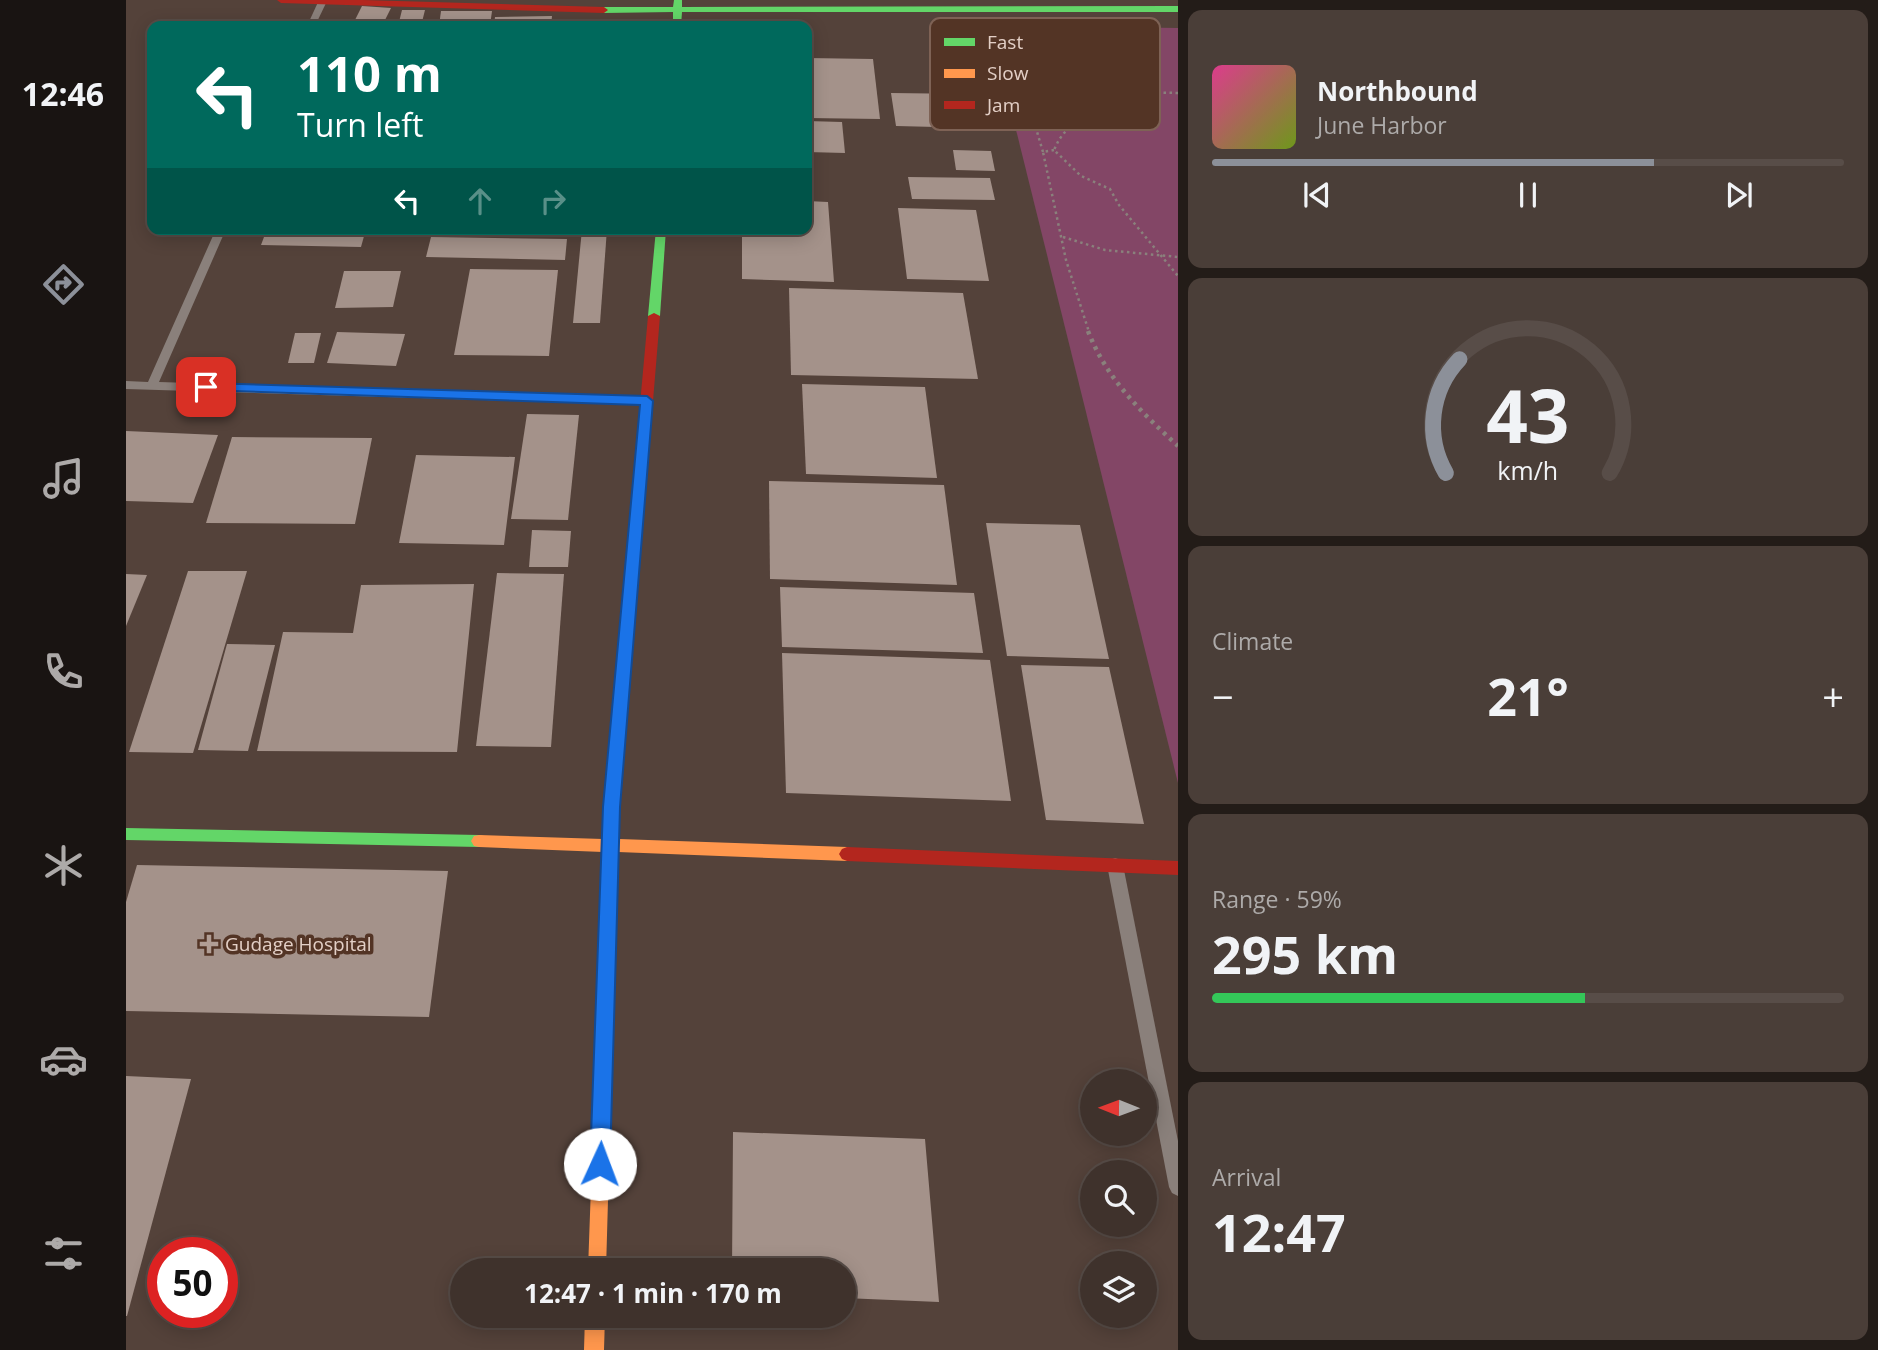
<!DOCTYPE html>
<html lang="en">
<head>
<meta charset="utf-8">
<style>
  :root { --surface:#3f322c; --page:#4a3e38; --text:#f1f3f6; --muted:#adaaa9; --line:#584d48; --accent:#8c9099 }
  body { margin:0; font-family:"Open Sans",sans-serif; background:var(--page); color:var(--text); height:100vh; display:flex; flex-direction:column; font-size:26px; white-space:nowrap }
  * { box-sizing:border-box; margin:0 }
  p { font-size:23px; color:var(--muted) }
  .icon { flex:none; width:38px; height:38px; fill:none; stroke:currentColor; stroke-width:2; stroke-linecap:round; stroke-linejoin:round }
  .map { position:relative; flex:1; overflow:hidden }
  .details { display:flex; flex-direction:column; gap:10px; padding:10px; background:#231c18; width:700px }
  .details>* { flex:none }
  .top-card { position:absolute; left:21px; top:21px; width:665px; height:214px; border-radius:14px; box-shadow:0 4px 18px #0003,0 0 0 2px var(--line); background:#00695c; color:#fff; overflow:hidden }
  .needle { width:46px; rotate:271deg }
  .controls { position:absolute; left:954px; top:1069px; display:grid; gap:14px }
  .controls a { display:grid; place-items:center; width:77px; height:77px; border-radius:50%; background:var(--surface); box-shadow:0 4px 18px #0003,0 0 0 2px var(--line); font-size:35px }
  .speed { position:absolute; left:21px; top:1237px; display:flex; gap:14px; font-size:35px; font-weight:700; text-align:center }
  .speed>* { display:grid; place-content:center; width:91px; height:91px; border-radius:50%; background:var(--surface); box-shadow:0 4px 18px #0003,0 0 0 2px var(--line); line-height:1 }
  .speed .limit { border:10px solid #d22; background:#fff; color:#111 }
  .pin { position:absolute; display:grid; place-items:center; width:60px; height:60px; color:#fff; margin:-30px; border-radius:14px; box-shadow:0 4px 10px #0006 }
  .me { position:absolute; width:77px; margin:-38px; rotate:2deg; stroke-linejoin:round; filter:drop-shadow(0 0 5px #0008) }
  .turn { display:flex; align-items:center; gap:24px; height:147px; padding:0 35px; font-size:32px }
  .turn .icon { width:91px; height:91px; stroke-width:2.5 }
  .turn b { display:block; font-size:49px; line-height:60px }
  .lanes { display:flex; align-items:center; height:66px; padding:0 35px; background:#0003; justify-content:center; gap:35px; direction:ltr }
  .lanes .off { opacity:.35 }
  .big { font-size:52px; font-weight:700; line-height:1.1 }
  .details .widget { flex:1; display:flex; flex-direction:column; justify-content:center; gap:10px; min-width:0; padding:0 24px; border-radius:14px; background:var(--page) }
  .details .dial { align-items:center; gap:0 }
  .dial svg { height:182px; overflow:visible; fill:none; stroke:var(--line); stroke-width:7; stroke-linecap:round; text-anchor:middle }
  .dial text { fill:var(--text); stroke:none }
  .song { display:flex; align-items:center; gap:21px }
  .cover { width:84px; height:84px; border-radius:10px; background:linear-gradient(135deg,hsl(330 70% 55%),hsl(80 70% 35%)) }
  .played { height:7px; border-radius:4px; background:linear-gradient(90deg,var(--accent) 70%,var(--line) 70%) }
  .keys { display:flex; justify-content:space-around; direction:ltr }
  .heat { display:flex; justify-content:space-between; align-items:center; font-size:38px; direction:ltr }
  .charge { height:10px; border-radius:5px; background:linear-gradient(90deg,#34c759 59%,var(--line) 0) }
  .trip { position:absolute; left:324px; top:1258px; width:406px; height:70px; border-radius:35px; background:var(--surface); box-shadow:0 4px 18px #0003,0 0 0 2px var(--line); font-weight:700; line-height:70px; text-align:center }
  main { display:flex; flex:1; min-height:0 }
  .tabs { display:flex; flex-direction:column; width:126px; justify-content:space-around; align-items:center; background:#191412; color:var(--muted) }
  .tabs .icon { width:49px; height:49px }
  .tabs .current { color:var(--accent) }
  .tabs b { font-size:32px; color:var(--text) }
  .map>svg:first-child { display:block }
</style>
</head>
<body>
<main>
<nav class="tabs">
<b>12:46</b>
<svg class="icon current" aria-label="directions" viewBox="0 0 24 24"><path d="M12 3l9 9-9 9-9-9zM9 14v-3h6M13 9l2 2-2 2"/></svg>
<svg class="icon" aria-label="music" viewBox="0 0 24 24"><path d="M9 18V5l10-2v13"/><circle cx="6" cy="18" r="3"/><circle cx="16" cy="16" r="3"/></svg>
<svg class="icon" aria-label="phone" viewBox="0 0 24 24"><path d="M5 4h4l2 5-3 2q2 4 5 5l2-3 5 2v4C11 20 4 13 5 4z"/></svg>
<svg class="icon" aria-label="climate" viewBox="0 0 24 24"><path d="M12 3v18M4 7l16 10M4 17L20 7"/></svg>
<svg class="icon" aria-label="car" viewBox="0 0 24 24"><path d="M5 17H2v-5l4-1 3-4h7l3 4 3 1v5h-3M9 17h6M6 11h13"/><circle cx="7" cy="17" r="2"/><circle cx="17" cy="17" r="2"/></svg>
<svg class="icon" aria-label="filters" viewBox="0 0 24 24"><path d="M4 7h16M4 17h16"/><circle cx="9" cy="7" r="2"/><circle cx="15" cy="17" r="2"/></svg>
</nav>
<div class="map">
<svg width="1052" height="1350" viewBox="0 0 1052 1350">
  <rect width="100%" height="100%" fill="#54423a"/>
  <polygon fill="#834666" points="864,25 1052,28 1052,783"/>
  <g fill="#a4928a">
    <polygon points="236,6 265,8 256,26 226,26"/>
    <polygon points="276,10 299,10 295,26 272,26"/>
    <polygon points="315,11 366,11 364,26 313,26"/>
    <polygon points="426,16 425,26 368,26 369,17"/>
    <polygon points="681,58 747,59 754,119 681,118"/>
    <polygon points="765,93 844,94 851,128 770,126"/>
    <polygon points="681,121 716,122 719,153 681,152"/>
    <polygon points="827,150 865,151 869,171 830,170"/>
    <polygon points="782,177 864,178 869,200 786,199"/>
    <polygon points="681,201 702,202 708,282 616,279 616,229 681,229"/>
    <polygon points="772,208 850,210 863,281 781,279"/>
    <polygon points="141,229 240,229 235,247 135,245"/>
    <polygon points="325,229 375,229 373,235 324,235"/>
    <polygon points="456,229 481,229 474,323 447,323"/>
    <polygon points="305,237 441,239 439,260 300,257"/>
    <polygon points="344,269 432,270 423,356 328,355"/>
    <polygon points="218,271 275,271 267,307 209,308"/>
    <polygon points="663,288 837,293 852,379 665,375"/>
    <polygon points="211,332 279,334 270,366 201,363"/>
    <polygon points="169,333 195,333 188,363 162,363"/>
    <polygon points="676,384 799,387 811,478 680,474"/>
    <polygon points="401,414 453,415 442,520 385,519"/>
    <polygon points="0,431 92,435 67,503 0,501"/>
    <polygon points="106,437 246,438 229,524 80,523"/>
    <polygon points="290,455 389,457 378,545 273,543"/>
    <polygon points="643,481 818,485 831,585 644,579"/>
    <polygon points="860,523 954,525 983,659 881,656"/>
    <polygon points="406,530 445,531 442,567 403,567"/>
    <polygon points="62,571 121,571 67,753 3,752"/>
    <polygon points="371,573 438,574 425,747 350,746"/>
    <polygon points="0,574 21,575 0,626"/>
    <polygon points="348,584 331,752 131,751 157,632 227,633 235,585"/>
    <polygon points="654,587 848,593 857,653 656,647"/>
    <polygon points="101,644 149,645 122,751 72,750"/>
    <polygon points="656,653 864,660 885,801 660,793"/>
    <polygon points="895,665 983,667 1018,824 920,820"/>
    <polygon points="11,865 322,871 303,1017 0,1011 0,902"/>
    <polygon points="0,1076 65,1079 1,1316 0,1316"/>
    <polygon points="607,1132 799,1139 813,1302 718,1298 718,1270 606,1270"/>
  </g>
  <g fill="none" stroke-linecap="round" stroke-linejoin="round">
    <g stroke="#8a817c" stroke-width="2.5" stroke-dasharray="2.5 3.5" stroke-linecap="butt">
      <path d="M1052 93 959 91 999 115C966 114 942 117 928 150L955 176 984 189 993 205 1052 276"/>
      <polyline points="928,150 917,152 940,260 963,332"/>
      <polyline points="917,152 899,91 959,91"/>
      <polyline points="937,237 979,250 1052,257"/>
    </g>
    <path stroke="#8a817c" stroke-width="4.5" stroke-dasharray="3.5 5" stroke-linecap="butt" d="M962 331C980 378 1015 412 1052 446"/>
    <g fill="#8a807b" fill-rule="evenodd">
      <polygon points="193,0 201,1 189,26 181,26"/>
      <polygon points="90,229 100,229 33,382 521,397 527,401 521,405 0,389 0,381 22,382"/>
      <polygon points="989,858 995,860 997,865 1052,1141 1052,1196 1046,1193 1043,1187 981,865 983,860"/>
    </g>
    <g fill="#63d668" fill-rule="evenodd">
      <polygon points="548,0 556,0 556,7 1052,6 1052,12 556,12 555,26 547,26 547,12 478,13 474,10 478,7 547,7"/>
      <polygon points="530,229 540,229 534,316 528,319 522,316"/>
      <polygon points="0,828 353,835 358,836 361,841 358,846 353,847 0,840"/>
    </g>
    <g fill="#ff974d" fill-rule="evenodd">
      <polygon points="486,797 491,799 494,803 493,839 721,847 726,849 729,854 726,859 721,861 492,852 480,1270 462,1270 477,852 353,847 348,846 345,841 348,836 353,835 477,839 478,803 481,799"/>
      <polygon points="459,1316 479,1316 478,1350 458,1350"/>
    </g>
    <g fill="#b3261e" fill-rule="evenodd">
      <polygon points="151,0 237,0 478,7 482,10 478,13 155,3"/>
      <polygon points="528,313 534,316 494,803 491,807 486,809 481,807 478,803 522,316"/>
      <polygon points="721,847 1052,861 1052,875 721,861 716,859 713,854 716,849"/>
    </g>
  </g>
  <polygon fill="#1a73e8" stroke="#114b97" stroke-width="2" points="80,383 521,396 527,401 494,807 484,1164 481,1171 474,1174 467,1171 464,1164 477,807 514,405 76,390 76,384"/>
  <path fill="#b19e95" stroke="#533425" stroke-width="2.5" d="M79.5 933.5h7v7h7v7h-7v7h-7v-7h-7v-7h7z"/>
  <g text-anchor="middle" stroke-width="7" stroke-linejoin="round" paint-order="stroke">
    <g font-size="19" fill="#e3cfc6" stroke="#533425" text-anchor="start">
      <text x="99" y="951">Gudage Hospital</text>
    </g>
  </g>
  <rect x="804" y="18" width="230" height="112" rx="10" fill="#533425" stroke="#7e6255" stroke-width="2"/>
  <rect x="818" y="38" width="31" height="8" fill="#63d668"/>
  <rect x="818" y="69" width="31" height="9" fill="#ff974d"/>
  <rect x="818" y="101" width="31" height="8" fill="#b3261e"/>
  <g font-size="19" fill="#e3cfc6">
    <text x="861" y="49">Fast</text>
    <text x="861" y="80">Slow</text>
    <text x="861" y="112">Jam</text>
  </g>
</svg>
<div class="controls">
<a><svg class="needle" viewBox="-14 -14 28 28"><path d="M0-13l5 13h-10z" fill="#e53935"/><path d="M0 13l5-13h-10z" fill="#adaaa9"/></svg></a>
<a><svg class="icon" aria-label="search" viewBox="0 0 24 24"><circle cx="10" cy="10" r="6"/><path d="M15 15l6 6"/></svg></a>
<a><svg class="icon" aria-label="layers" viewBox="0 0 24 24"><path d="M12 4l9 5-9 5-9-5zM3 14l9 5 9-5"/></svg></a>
</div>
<div class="speed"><div class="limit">50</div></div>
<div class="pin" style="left:80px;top:387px;background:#d93025"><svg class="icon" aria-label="arrive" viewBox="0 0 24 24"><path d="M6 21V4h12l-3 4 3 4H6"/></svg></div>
<svg class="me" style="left:474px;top:1164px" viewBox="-20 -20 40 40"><circle r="19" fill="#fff"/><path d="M0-13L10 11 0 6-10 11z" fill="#1a73e8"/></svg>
<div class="trip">12:47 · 1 min · 170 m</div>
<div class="top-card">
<div class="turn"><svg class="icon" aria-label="left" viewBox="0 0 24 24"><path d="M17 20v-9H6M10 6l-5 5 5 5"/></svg><div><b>110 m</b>Turn left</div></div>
<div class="lanes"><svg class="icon" aria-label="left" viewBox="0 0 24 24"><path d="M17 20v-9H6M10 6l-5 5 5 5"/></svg><svg class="icon off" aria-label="ahead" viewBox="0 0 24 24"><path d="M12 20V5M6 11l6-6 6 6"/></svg><svg class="icon off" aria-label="right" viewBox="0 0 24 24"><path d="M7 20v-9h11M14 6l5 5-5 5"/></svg></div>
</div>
</div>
<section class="details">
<div class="widget">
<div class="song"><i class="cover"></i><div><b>Northbound</b><p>June Harbor</p></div></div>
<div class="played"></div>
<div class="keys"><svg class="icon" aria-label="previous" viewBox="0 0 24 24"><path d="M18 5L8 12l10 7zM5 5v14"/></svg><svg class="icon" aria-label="pause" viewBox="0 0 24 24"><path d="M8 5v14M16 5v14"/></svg><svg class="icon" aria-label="next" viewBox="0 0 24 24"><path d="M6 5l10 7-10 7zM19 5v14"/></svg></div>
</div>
<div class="widget dial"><svg viewBox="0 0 100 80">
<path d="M14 69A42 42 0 1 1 86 69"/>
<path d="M14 69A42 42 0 0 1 20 19" stroke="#8c9099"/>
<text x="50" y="56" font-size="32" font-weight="700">43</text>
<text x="50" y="72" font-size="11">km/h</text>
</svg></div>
<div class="widget"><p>Climate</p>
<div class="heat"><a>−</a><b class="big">21°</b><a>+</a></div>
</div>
<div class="widget"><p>Range · 59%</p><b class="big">295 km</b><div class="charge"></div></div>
<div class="widget"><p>Arrival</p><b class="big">12:47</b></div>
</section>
</main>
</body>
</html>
